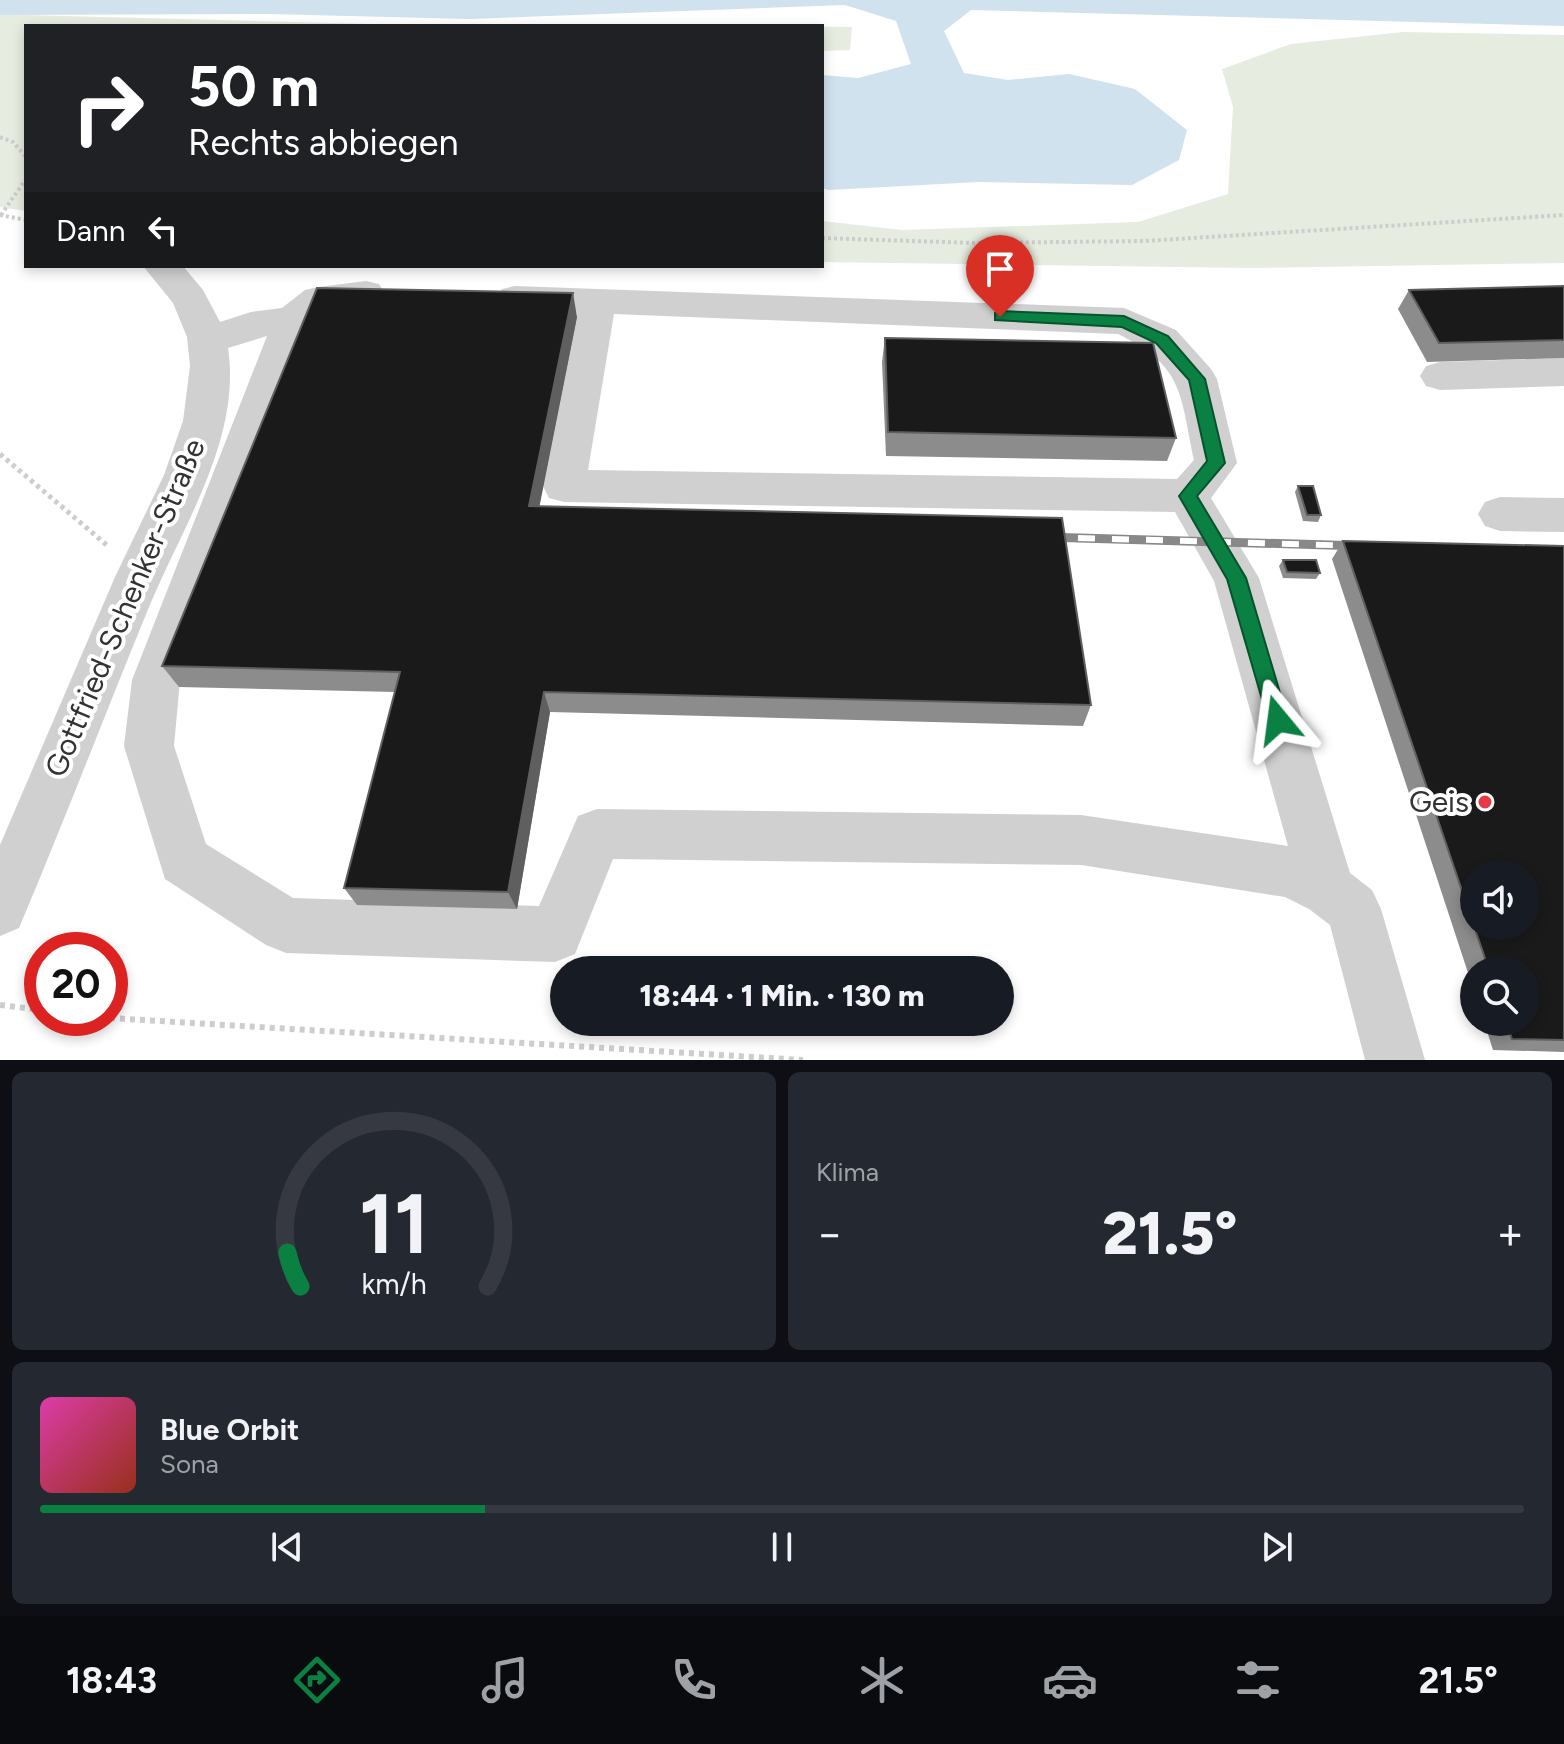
<!DOCTYPE html>
<html lang="de">
<head>
<meta charset="utf-8">
<style>
  :root { --surface:#171b24; --page:#242831; --text:#f1f3f6; --muted:#9ea1a6; --line:#363941; --accent:#0b8043 }
  body { margin:0; font-family:Figtree,sans-serif; background:var(--page); color:var(--text); height:100vh; display:flex; flex-direction:column; font-size:30px; white-space:nowrap }
  * { box-sizing:border-box; margin:0 }
  p { font-size:26px; color:var(--muted) }
  .icon { flex:none; width:44px; height:44px; fill:none; stroke:currentColor; stroke-width:2; stroke-linecap:round; stroke-linejoin:round }
  .map { position:relative; height:1060px; overflow:hidden }
  .panel { display:flex; flex-direction:column; gap:12px; padding:12px; background:#0d0f14; flex:1 }
  .panel>* { flex:none }
  .top-card { position:absolute; left:24px; top:24px; width:800px; height:244px; border-radius:0px; box-shadow:0 4px 12px #0003; background:#202124; color:#fff; overflow:hidden }
  .tools { position:absolute; left:1460px; top:860px; display:grid; gap:16px }
  .tools a { display:grid; place-items:center; width:80px; height:80px; border-radius:50%; background:var(--surface); box-shadow:0 4px 12px #0003; font-size:40px }
  .speed { position:absolute; left:24px; top:932px; display:flex; gap:16px; font-size:40px; font-weight:700; text-align:center }
  .speed>* { display:grid; place-content:center; width:104px; height:104px; border-radius:50%; background:var(--surface); box-shadow:0 4px 12px #0003; line-height:1 }
  .speed .limit { border:12px solid #d22; background:#fff; color:#111 }
  .pin { position:absolute; display:grid; place-items:center; width:68px; height:68px; color:#fff; margin:-82px -34px; border-radius:50% 50% 50% 0; rotate:-45deg; box-shadow:0 0 8px #0007 }
  .pin .icon { rotate:45deg }
  .me { position:absolute; width:88px; margin:-44px; rotate:344deg; stroke-linejoin:round; filter:drop-shadow(0 0 6px #0008) }
  .turn { display:flex; align-items:center; gap:28px; height:168px; padding:0 32px; font-size:36px }
  .turn .icon { width:104px; height:104px; stroke-width:2.5 }
  .turn b { display:block; font-size:56px; line-height:68px }
  .then { display:flex; align-items:center; height:76px; padding:0 32px; background:#0003; gap:16px; font-size:30px }
  .big { font-size:60px; font-weight:800; line-height:1.1 }
  .panel .widget { flex:1; display:flex; flex-direction:column; justify-content:center; gap:12px; min-width:0; padding:0 28px; border-radius:12px; background:var(--page) }
  .panel .dial { align-items:center; gap:0 }
  .dial svg { height:208px; overflow:visible; fill:none; stroke:var(--line); stroke-width:7; stroke-linecap:round; text-anchor:middle }
  .dial text { fill:var(--text); stroke:none }
  .song { display:flex; align-items:center; gap:24px }
  .cover { width:96px; height:96px; border-radius:12px; background:linear-gradient(135deg,hsl(320 70% 55%),hsl(10 70% 35%)) }
  .played { height:8px; border-radius:4px; background:linear-gradient(90deg,var(--accent) 30%,var(--line) 30%) }
  .keys { display:flex; justify-content:space-around; direction:ltr }
  .heat { display:flex; justify-content:space-between; align-items:center; font-size:44px; direction:ltr }
  .panel .tiles { flex:1; display:grid; gap:12px; grid-template-columns:1fr 1fr }
  .widget:last-child { grid-column:span 2 }
  .trip { position:absolute; left:550px; top:956px; width:464px; height:80px; border-radius:40px; background:var(--surface); box-shadow:0 4px 12px #0003; font-weight:800; line-height:80px; text-align:center }
  .menu { display:flex; height:128px; justify-content:space-around; align-items:center; background:#090b0e; color:var(--muted) }
  .menu .icon { width:56px; height:56px }
  .menu .selected { color:var(--accent) }
  .menu b { font-size:36px; color:var(--text) }
  .map>svg:first-child { display:block }
</style>
</head>
<body>
<div class="map">
<svg width="1564" height="1060" viewBox="0 0 1564 1060">
  <rect width="100%" height="100%" fill="#fff"/>
  <g fill="#e6ecdf">
    <polygon points="0,15 25,15 451,26 26,26 26,211 0,207"/>
    <polygon points="672,25 852,27 850,50 822,51 822,26 629,26"/>
    <polygon points="1403,32 1564,35 1564,263 1249,268 822,262 822,221 902,230 1138,222 1228,194 1233,107 1222,69 1291,44"/>
  </g>
  <polygon fill="#cfe2ee" points="0,0 1564,0 1564,26 971,10 944,31 964,73 1008,80 1069,74 1135,89 1187,130 1179,160 1132,185 978,182 829,190 822,188 822,75 858,78 911,64 896,21 845,5 470,19 269,14 0,15"/>
  <g fill="none" stroke-linecap="round" stroke-linejoin="round">
    <g stroke="#cdcdcd" stroke-width="4" stroke-dasharray="3 3" stroke-linecap="butt">
      <polyline points="0,137 13,142 26,157"/>
      <polyline points="0,215 26,220"/>
      <polyline points="1,215 26,179"/>
      <polyline points="822,238 973,243 1144,241 1564,215"/>
    </g>
    <polyline stroke="#cdcdcd" stroke-width="5" stroke-dasharray="4 4" stroke-linecap="butt" points="0,454 109,547"/>
    <g stroke="#cdcdcd" stroke-width="6" stroke-dasharray="5 5" stroke-linecap="butt">
      <polyline points="0,1005 42,1010"/>
      <polyline points="110,1018 803,1060"/>
    </g>
    <g fill="#d0d0d0" fill-rule="evenodd">
      <path d="M143 266H183L203 290 220 322 251 312 282 308 305 290 318 287 366 281 379 284 385 293 379 302 328 310 309 326 180 680 174 746 206 844 293 898 539 906 578 816 597 809 1081 815 1288 846 1214 581 1175 512 564 502 549 498 543 486 577 313 515 310 502 307 496 298 502 289 515 286 1124 308 1176 330 1211 369 1217 379 1237 463 1211 498 1259 578 1350 873 1372 890 1381 909 1425 1060H1365L1330 925 1309 909 1285 897 1081 865 613 859 575 954 555 962 286 953 266 945 165 879 124 746 132 680 267 336 228 348C242 440 180 530 147 612 104 717 63 824 19 928L0 936V845L115 577 164 475 183 421 190 366 187 337 173 303ZM614 314 1118 334C1184 366 1180 394 1194 460L1177 479 588 470Z"/>
      <polygon points="1564,358 1564,386 1440,390 1426,386 1420,376 1426,366 1440,362"/>
      <polygon points="1500,497 1564,498 1564,532 1500,531 1485,526 1478,514 1485,502"/>
    </g>
    <defs>
      <polyline id="rail" points="1044,537 1364,546"/>
    </defs>
    <use href="#rail" stroke="#888" stroke-width="9"/>
    <use href="#rail" stroke="#fff" stroke-width="6" stroke-dasharray="17" stroke-linecap="butt"/>
  </g>
  <g fill="#8c8c8c">
    <polygon points="1564,286 1564,358 1427,362 1398,309 1409,290"/>
    <polygon points="577,317 539,506 1091,705 1083,726 550,712 517,909 357,905 344,888 395,692 179,687 162,666"/>
    <polygon points="885,338 1176,438 1167,461 886,456 882,362"/>
    <polygon points="1298,486 1321,515 1318,522 1303,521 1295,492"/>
    <polygon points="1343,541 1564,546 1564,1052 1493,1050 1484,1022 1526,1022 1526,970 1474,970 1474,991 1332,559"/>
    <polygon points="1283,560 1320,573 1316,579 1283,578 1279,566"/>
  </g>
  <g fill="#5f5f5f">
    <polygon points="573,293 577,317 535,529 529,506"/>
    <polygon points="544,692 550,712 517,909 508,892"/>
  </g>
  <g fill="#1a1a1a" stroke="#5f5f5f" stroke-width="2" fill-rule="evenodd">
    <polygon points="1564,286 1564,340 1439,343 1409,290"/>
    <polygon points="317,288 573,293 529,506 1062,518 1091,705 544,692 508,892 344,888 400,672 162,666"/>
    <polygon points="885,338 1153,343 1176,438 888,432"/>
    <polygon points="1298,486 1313,486 1321,515 1307,515"/>
    <path d="M1343 541 1564 546V1040L1512 1039 1506 1022H1526V970H1489ZM1474 874H1526V926H1474Z"/>
    <polygon points="1283,560 1316,560 1320,573 1287,572"/>
  </g>
  <polygon fill="#0b8043" stroke="#07532c" stroke-width="2" points="1000,311 1124,316 1168,336 1205,379 1225,463 1197,496 1246,578 1288,720 1285,726 1278,729 1271,726 1268,720 1227,579 1179,496 1207,461 1189,380 1156,343 1122,327 995,320 995,313"/>
  <circle fill="#e63946" stroke="#fff" stroke-width="3" cx="1485" cy="802" r="8"/>
  <g text-anchor="middle" stroke-width="8" stroke-linejoin="round" paint-order="stroke">
    <g font-size="30" fill="#333" stroke="#fff">
      <text transform="translate(125 608) rotate(-67)" y="10">Gottfried-Schenker-Straße</text>
    </g>
    <g font-size="30" fill="#333" stroke="#fff" text-anchor="end">
      <text x="1469" y="812">Geis</text>
    </g>
  </g>
</svg>
<div class="tools">
<a><svg class="icon" aria-label="sound" viewBox="0 0 24 24"><path d="M4 9h4l5-4v14l-5-4H4zM17 9q2 3 0 6"/></svg></a>
<a><svg class="icon" aria-label="search" viewBox="0 0 24 24"><circle cx="10" cy="10" r="6"/><path d="M15 15l6 6"/></svg></a>
</div>
<div class="speed"><div class="limit">20</div></div>
<div class="pin" style="left:1000px;top:317px;background:#d93025"><svg class="icon" aria-label="arrive" viewBox="0 0 24 24"><path d="M6 21V4h12l-3 4 3 4H6"/></svg></div>
<svg class="me" style="left:1278px;top:720px" viewBox="-20 -20 40 40"><path d="M0-17L14 15 0 8-14 15z" fill="#0b8043" stroke="#fff" stroke-width="4"/></svg>
<div class="trip">18:44 · 1 Min. · 130 m</div>
<div class="top-card">
<div class="turn"><svg class="icon" aria-label="right" viewBox="0 0 24 24"><path d="M7 20v-9h11M14 6l5 5-5 5"/></svg><div><b>50 m</b>Rechts abbiegen</div></div>
<div class="then">Dann<svg class="icon" aria-label="left" viewBox="0 0 24 24"><path d="M17 20v-9H6M10 6l-5 5 5 5"/></svg></div>
</div>
</div>
<section class="panel">
<div class="tiles">
<div class="widget dial"><svg viewBox="0 0 100 80">
<path d="M14 69A42 42 0 1 1 86 69"/>
<path d="M14 69A42 42 0 0 1 9 56" stroke="#0b8043"/>
<text x="50" y="56" font-size="32" font-weight="700">11</text>
<text x="50" y="72" font-size="11">km/h</text>
</svg></div>
<div class="widget"><p>Klima</p>
<div class="heat"><a>−</a><b class="big">21.5°</b><a>+</a></div>
</div>
<div class="widget">
<div class="song"><i class="cover"></i><div><b>Blue Orbit</b><p>Sona</p></div></div>
<div class="played"></div>
<div class="keys"><svg class="icon" aria-label="previous" viewBox="0 0 24 24"><path d="M18 5L8 12l10 7zM5 5v14"/></svg><svg class="icon" aria-label="pause" viewBox="0 0 24 24"><path d="M8 5v14M16 5v14"/></svg><svg class="icon" aria-label="next" viewBox="0 0 24 24"><path d="M6 5l10 7-10 7zM19 5v14"/></svg></div>
</div>
</div>
</section>
<nav class="menu">
<b>18:43</b>
<svg class="icon selected" aria-label="directions" viewBox="0 0 24 24"><path d="M12 3l9 9-9 9-9-9zM9 14v-3h6M13 9l2 2-2 2"/></svg>
<svg class="icon" aria-label="music" viewBox="0 0 24 24"><path d="M9 18V5l10-2v13"/><circle cx="6" cy="18" r="3"/><circle cx="16" cy="16" r="3"/></svg>
<svg class="icon" aria-label="phone" viewBox="0 0 24 24"><path d="M5 4h4l2 5-3 2q2 4 5 5l2-3 5 2v4C11 20 4 13 5 4z"/></svg>
<svg class="icon" aria-label="climate" viewBox="0 0 24 24"><path d="M12 3v18M4 7l16 10M4 17L20 7"/></svg>
<svg class="icon" aria-label="car" viewBox="0 0 24 24"><path d="M5 17H2v-5l4-1 3-4h7l3 4 3 1v5h-3M9 17h6M6 11h13"/><circle cx="7" cy="17" r="2"/><circle cx="17" cy="17" r="2"/></svg>
<svg class="icon" aria-label="filters" viewBox="0 0 24 24"><path d="M4 7h16M4 17h16"/><circle cx="9" cy="7" r="2"/><circle cx="15" cy="17" r="2"/></svg>
<b>21.5°</b>
</nav>
</body>
</html>
